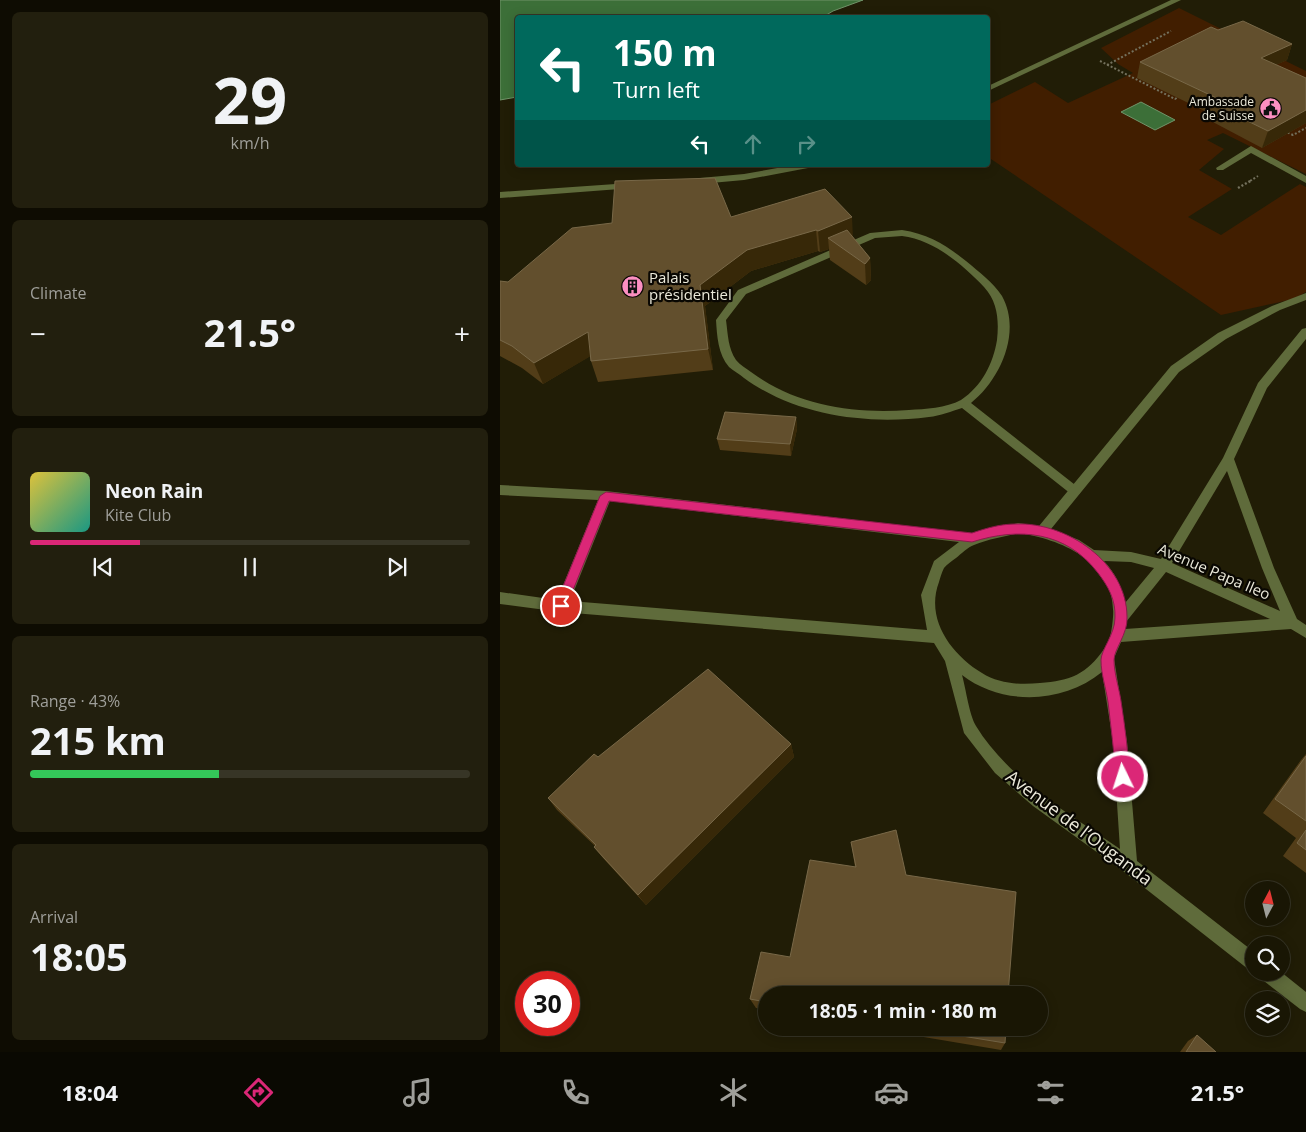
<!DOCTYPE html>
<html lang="en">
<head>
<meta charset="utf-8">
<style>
  :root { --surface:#191604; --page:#221f0e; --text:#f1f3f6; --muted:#9f9f9a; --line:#373526; --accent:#db2777 }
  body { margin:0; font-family:"Open Sans",sans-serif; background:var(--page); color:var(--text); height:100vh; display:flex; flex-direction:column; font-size:19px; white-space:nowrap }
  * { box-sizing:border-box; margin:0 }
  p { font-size:16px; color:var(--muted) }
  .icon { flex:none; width:28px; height:28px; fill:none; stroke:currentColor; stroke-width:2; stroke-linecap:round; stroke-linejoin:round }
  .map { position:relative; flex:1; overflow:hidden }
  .details { display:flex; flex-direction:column; gap:12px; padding:12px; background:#0e0c02; width:500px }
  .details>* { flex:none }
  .hud { position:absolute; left:15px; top:15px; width:475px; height:152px; border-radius:5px; box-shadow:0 2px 12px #0003,0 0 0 1px var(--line); background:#00695c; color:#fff; overflow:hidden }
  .needle { width:32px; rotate:7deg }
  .buttons { position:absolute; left:745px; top:881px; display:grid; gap:10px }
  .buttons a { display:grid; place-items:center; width:45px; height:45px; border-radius:50%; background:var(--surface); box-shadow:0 2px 12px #0003,0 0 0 1px var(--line); font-size:25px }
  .speed { position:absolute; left:15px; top:971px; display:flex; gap:10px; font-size:25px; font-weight:700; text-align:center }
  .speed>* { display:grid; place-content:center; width:65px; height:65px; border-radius:50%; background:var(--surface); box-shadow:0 2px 12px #0003,0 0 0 1px var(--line); line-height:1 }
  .speed .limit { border:8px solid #d22; background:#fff; color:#111 }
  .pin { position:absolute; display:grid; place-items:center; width:42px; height:42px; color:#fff; margin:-21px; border:2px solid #fff; border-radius:50%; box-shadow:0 1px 5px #0007 }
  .me { position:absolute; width:55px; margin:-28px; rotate:356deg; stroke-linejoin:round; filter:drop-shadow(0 0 4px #0008) }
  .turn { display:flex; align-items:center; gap:18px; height:105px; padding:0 15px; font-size:22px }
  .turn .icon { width:65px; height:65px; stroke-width:2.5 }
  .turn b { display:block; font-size:35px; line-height:42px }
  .lanes { display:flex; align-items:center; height:48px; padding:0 15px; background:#0003; justify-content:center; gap:25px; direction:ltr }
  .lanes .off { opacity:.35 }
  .big { font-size:38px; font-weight:700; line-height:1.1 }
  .details .card { flex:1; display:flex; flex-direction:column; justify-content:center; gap:8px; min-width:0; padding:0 18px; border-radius:8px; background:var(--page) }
  .details .dial { align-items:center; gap:0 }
  .dial b { font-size:65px; line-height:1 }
  .song { display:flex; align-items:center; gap:15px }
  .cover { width:60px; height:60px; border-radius:8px; background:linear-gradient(135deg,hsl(50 70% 55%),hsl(170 70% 35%)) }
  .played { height:5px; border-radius:2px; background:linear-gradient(90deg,var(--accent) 25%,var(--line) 25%) }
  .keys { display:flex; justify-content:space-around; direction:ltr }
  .heat { display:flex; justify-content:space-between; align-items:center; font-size:28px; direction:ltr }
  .charge { height:8px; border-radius:4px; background:linear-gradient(90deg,#34c759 43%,var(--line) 0) }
  .trip { position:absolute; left:258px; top:986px; width:290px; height:50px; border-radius:25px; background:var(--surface); box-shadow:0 2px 12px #0003,0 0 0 1px var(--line); font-weight:700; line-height:50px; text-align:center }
  .menu { display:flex; height:80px; justify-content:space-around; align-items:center; background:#0a0902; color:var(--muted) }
  .menu .icon { width:35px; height:35px }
  .menu .active { color:var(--accent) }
  .menu b { font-size:22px; color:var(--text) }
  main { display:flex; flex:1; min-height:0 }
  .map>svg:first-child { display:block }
</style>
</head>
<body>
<main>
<section class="details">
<div class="card dial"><b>29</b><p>km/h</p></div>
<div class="card"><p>Climate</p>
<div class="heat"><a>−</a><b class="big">21.5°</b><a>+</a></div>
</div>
<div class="card">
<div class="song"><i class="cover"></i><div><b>Neon Rain</b><p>Kite Club</p></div></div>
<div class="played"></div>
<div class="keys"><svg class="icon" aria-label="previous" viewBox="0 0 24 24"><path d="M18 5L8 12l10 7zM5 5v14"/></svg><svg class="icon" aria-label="pause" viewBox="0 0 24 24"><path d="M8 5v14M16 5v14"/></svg><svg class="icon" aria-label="next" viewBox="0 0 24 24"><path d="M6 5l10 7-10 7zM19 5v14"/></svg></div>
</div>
<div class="card"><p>Range · 43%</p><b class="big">215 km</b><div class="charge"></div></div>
<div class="card"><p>Arrival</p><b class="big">18:05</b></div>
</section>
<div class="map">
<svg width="806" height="1052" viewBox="0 0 806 1052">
  <rect width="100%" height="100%" fill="#211d06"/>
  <polygon fill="#411e00" points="679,8 806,71 806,174 723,133 707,140 724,149 699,170 732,189 688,217 721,235 800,184 806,187 806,292 794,299 721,315 488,157 488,105 535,82 568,103 633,73 618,64 601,48"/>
  <g fill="#3c6f38" stroke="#709469">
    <polygon points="0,0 363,0 333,11 323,17 18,18 17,97 0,100"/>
    <polygon points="641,102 675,120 655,130 621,112"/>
  </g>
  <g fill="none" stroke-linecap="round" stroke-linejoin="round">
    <g stroke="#74715d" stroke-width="2" stroke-dasharray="2 2" stroke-linecap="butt">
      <polyline points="600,61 675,99 680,96"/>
      <polyline points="607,65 671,31"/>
      <polyline points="784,131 793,135 806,128"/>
      <polyline points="750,181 758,176"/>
    </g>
    <polyline stroke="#74715d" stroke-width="2.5" stroke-dasharray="2 2" stroke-linecap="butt" points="738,188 752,180"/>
    <g fill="#5f6b3b" fill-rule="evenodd">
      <polygon points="751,146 806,176 806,183 751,153 723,170 717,170 716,168"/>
      <path d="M402 230C428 234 446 245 466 261 479 272 493 282 502 296 522 332 500 380 471 403L579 488 581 491 579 494H571L462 408C452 411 440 416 429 417 367 425 296 416 244 378 240 374 233 371 229 367 218 354 217 336 216 320L238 290 370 233ZM402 236C434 240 462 264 484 287 498 302 499 321 497 340 493 364 482 386 461 400 446 408 425 409 409 410 353 414 297 406 251 372 246 368 240 365 236 360 228 348 228 335 226 320L246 294 375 238Z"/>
    </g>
    <g fill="#5f6b3b" fill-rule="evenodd">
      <polygon points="671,0 681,0 488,91 488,86"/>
      <polygon points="294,165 312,165 308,168 244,180 200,184 196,181 200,178 244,174"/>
      <polygon points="130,183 133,184 133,188 0,198 0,192"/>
      <path d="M806 293V300L780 310 726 339 679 372 551 529 579 540 594 550 631 552 661 559 723 458 758 383 802 329 806 328V339L767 388 734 459 774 568 797 619 806 625V638L791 629 621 642 614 658 627 742 637 861 754 952V971L748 969 623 871 533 806 495 773 464 733 445 661 434 643 61 612 0 604V592L57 600 98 500 0 495V485L106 491 476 534 518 523 539 526 671 366 718 333 772 306ZM727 471 762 568 780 611 672 563ZM110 501 459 542 434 561 421 595 427 630 70 601ZM518 533C562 539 617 563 613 617 612 628 611 640 604 649 587 674 570 681 540 683 521 685 499 684 482 673 451 654 425 619 439 582 440 578 442 572 444 568 447 564 452 561 456 558 461 554 468 547 474 545 488 539 504 537 518 533ZM604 561 631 562 654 568 625 603C622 587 615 573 604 561ZM666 572 770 619 625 629 626 622ZM602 672 613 742 620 849C570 814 509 780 476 726 469 714 466 689 462 675 502 706 563 704 602 672Z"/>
      <polygon points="758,972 781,972 806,992 806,1012 800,1009 760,978"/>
    </g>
  </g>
  <g fill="#523d18">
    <polygon points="718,30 792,44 787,60 776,65 806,78 806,123 762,148 711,121 713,115 637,78 640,62"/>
    <polygon points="325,189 353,237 370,258 371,280 366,285 330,260 329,249 320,252 318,251 251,271 205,306 213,370 98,382 91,361 90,356 43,384 22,368 0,356 0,281 8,282 231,217"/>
    <polygon points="296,417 297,429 291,456 220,450 217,439"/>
    <polygon points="291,744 294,757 146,905 103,858 94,847 95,846 57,810 48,798 98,757"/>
    <polygon points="806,754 806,873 783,856 796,838 763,813 801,760"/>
    <polygon points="396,830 266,995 266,1009 256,1008 250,999 290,957 355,867 351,842"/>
    <polygon points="370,1028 506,1028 505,1043 501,1050"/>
    <polygon points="697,1035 716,1052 680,1052 688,1041"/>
  </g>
  <g fill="#372808">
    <polygon points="792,44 787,60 756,74 761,58"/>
    <polygon points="806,110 806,123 762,148 768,131"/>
    <polygon points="352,217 353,238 328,238 329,249 320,252 318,231"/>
    <polygon points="316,230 318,251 251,271 205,306 213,370 208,349 200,285 247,250"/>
    <polygon points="370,258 371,280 366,285 365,264"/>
    <polygon points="88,332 96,353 43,384 34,363"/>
    <polygon points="296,417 297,429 291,456 290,444"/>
    <polygon points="291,744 294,757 146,905 138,895"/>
  </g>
  <g fill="#624f2d" stroke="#786848">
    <polygon points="743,21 792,44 761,58 806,78 806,110 768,131 715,105 723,101 640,62 711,27 718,30"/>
    <polygon points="215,178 231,217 325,189 352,217 318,231 316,230 247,250 200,285 208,349 91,361 88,332 34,363 12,346 0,340 0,281 8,282 72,228 112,223 115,181"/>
    <polygon points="347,230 370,258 365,264 328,238"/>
    <polygon points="225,412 296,417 290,444 217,439"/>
    <polygon points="208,669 291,744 138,895 94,847 96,845 48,798 94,754 98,757"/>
    <polygon points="806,756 806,821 775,799"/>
    <polygon points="396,830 406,875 516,892 508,995 266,995 266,1002 250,999 261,952 290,957 310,860 356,867 351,842"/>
    <polygon points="806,830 806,850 797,843"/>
    <polygon points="413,1028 506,1028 505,1043"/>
    <polygon points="697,1035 716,1052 686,1052"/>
  </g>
  <path fill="#db2777" stroke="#8e194d" d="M106 492 472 533C487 528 500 524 516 524 567 522 627 563 627 617 628 634 614 649 614 660 614 673 619 688 621 701 625 727 628 752 630 777L628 782 623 784 618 782 616 777C614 752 611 727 608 702 606 688 601 674 601 660 601 650 615 634 615 618 616 600 608 586 598 573 566 531 519 527 472 542L109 501 65 610 61 611 56 610 55 606 100 496Z"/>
  <defs>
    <symbol id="civic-disc" viewBox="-11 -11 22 22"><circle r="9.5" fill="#fc8fc1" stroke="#090702"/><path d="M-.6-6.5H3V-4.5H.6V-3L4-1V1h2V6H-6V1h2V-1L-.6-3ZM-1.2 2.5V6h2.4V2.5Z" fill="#111"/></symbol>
    <symbol id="building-disc" viewBox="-11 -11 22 22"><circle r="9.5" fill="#fc8fc1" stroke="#090702"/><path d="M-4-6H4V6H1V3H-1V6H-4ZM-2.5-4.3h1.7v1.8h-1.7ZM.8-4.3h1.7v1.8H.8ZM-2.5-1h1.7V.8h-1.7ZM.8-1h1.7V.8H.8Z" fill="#111"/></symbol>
  </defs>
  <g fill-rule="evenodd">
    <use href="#civic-disc" x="758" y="96" width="25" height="25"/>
    <use href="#building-disc" x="120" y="274" width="25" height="25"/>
  </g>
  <g text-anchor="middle" stroke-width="4.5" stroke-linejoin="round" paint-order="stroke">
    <g font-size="12" fill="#ebe9da" stroke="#090702" text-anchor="end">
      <text x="754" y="106">Ambassade<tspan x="754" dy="14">de Suisse</tspan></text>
    </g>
    <g font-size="15" fill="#ebe9da" stroke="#090702" text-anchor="start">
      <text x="149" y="283">Palais<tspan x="149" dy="17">présidentiel</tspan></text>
    </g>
    <g font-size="15" fill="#ebe9da" stroke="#090702">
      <text transform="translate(714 572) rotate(23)" y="5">Avenue Papa Ileo</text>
    </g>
    <g font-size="18" fill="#ebe9da" stroke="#090702">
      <text transform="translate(579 828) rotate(37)" y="6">Avenue de l’Ouganda</text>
    </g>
  </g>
</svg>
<div class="buttons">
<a><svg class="needle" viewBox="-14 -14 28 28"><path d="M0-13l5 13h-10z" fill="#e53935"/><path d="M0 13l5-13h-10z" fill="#9f9f9a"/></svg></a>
<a><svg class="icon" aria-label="search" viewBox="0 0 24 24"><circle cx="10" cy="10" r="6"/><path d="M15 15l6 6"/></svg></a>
<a><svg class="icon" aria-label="layers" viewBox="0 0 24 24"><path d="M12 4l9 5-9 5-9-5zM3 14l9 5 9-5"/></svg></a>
</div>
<div class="speed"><div class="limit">30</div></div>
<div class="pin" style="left:61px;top:606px;background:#d93025"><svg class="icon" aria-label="arrive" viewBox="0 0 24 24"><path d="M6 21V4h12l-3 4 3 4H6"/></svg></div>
<svg class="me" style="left:623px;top:777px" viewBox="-20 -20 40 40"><circle r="17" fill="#db2777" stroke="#fff" stroke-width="3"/><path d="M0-11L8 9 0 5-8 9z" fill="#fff"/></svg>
<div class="trip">18:05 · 1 min · 180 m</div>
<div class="hud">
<div class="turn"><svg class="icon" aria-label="left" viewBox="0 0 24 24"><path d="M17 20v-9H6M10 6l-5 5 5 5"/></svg><div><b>150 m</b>Turn left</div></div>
<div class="lanes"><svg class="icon" aria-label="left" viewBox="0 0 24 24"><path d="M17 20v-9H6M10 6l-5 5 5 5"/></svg><svg class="icon off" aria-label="ahead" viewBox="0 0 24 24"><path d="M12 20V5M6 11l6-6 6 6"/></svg><svg class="icon off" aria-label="right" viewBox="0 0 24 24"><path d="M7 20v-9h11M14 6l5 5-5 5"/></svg></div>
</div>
</div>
</main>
<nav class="menu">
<b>18:04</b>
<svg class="icon active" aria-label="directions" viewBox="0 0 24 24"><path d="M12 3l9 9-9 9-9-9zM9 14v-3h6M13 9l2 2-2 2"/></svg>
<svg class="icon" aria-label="music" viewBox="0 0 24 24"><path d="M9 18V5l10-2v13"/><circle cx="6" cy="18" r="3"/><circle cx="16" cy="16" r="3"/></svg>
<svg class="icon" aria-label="phone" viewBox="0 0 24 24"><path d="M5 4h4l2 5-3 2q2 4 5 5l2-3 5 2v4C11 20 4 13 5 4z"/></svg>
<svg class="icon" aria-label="climate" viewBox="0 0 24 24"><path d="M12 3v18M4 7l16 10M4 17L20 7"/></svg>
<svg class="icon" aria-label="car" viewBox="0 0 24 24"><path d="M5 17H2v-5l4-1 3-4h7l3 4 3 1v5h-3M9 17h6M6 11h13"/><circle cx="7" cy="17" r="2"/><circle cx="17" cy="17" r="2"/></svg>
<svg class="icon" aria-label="filters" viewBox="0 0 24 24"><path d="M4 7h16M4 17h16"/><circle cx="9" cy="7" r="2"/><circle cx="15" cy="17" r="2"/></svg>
<b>21.5°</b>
</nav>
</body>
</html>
